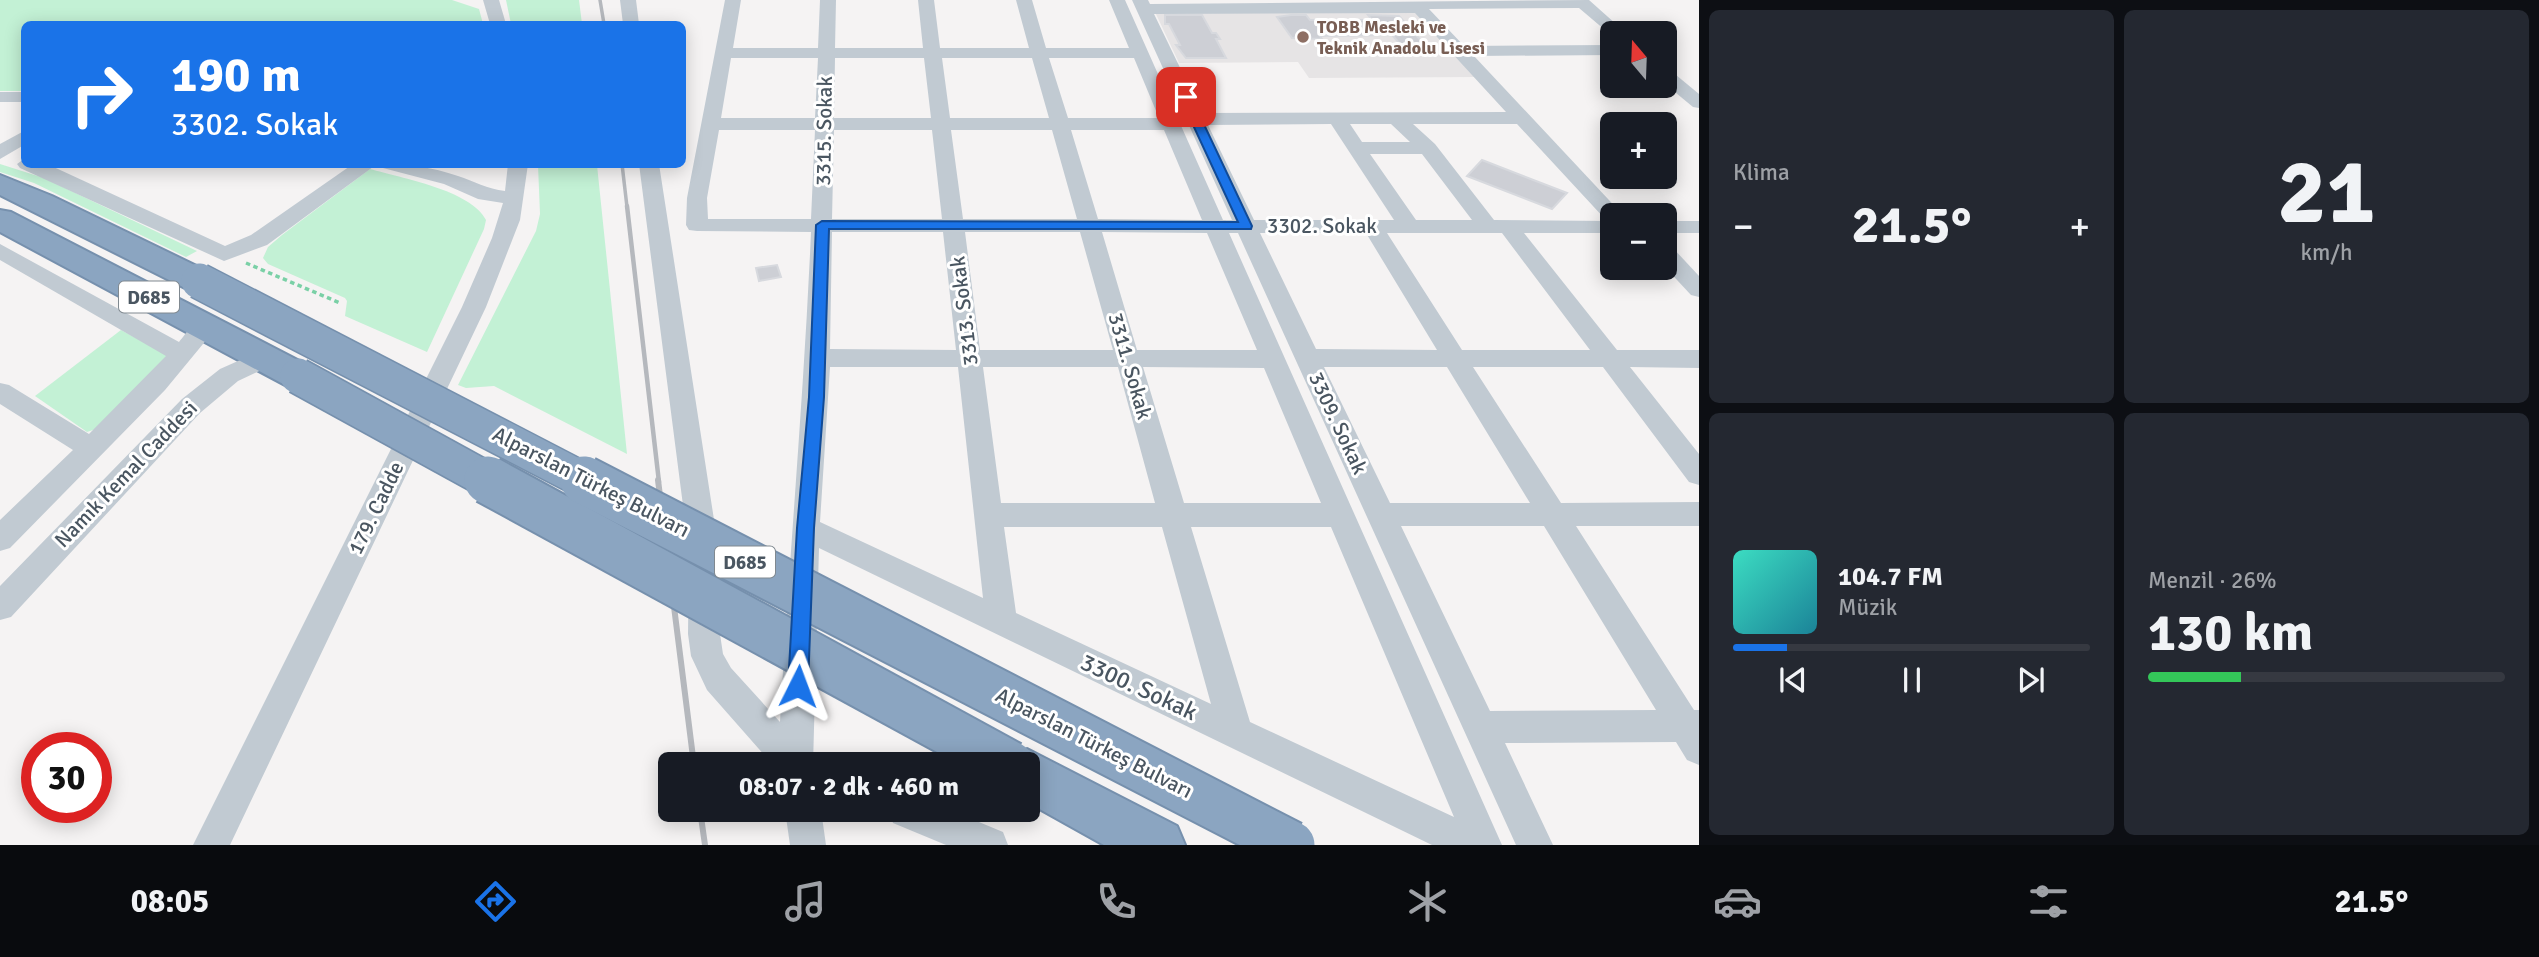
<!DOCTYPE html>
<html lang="tr">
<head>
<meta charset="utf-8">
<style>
  :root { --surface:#171b24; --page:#242831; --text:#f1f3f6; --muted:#9ea1a6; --line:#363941; --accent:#1a73e8 }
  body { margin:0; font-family:Signika,sans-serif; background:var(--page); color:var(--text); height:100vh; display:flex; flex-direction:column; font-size:26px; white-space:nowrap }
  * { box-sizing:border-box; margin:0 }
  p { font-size:23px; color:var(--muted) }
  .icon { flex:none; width:38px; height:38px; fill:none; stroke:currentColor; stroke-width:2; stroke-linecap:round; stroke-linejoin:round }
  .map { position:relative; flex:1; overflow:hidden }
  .details { display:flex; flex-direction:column; gap:10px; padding:10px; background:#0d0f14; width:840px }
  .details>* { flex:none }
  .top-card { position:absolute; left:21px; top:21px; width:665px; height:147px; border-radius:10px; box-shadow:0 4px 18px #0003; background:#1a73e8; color:#fff; overflow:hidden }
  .needle { width:46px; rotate:341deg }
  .controls { position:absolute; left:1600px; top:21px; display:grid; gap:14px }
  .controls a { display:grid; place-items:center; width:77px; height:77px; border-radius:10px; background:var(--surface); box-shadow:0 4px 18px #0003; font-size:35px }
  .speed { position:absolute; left:21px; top:732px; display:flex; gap:14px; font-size:35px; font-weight:700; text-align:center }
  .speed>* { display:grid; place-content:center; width:91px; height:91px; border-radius:50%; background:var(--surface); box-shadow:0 4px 18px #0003; line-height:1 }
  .speed .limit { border:10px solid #d22; background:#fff; color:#111 }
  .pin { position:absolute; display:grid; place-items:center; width:60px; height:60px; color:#fff; margin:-30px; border-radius:14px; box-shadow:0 4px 10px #0006 }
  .me { position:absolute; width:77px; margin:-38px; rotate:3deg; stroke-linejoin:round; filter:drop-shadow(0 0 5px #0008) }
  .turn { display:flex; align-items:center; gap:24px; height:147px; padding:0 35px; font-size:32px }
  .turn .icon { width:91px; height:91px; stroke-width:2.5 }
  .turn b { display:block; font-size:49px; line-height:60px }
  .big { font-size:52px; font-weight:700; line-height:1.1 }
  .details .widget { flex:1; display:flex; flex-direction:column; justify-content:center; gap:10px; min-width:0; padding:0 24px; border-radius:10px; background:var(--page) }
  .details .dial { align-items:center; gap:0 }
  .dial b { font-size:91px; line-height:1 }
  .song { display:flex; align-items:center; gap:21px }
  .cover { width:84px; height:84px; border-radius:10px; background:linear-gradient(135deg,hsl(170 70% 55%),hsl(190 70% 35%)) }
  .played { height:7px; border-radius:4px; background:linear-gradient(90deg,var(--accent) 15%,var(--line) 15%) }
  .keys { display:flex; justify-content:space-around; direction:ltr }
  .heat { display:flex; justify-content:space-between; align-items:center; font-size:38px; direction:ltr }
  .charge { height:10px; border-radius:5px; background:linear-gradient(90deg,#34c759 26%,var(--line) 0) }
  .details .tiles { flex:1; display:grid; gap:10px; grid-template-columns:repeat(2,1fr) }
  .trip { position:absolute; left:658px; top:752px; width:382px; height:70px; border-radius:10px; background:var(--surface); box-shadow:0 4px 18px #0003; font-weight:700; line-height:70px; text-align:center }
  .dock { display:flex; height:112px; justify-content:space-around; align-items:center; background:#090b0e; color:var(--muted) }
  .dock .icon { width:49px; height:49px }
  .dock .on { color:var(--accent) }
  .dock b { font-size:32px; color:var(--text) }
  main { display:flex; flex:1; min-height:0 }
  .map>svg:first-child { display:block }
</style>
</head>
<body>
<main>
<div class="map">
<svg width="1699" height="845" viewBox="0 0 1699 845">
  <rect width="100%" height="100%" fill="#f5f3f3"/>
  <polygon fill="#e6e4e5" points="1415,11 1476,77 1309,78 1298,62 1179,63 1155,12"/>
  <g fill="#c3f1d5">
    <polygon points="0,0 452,0 479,9 483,24 24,24 24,91 0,91"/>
    <polygon points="506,0 579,0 582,24 511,24"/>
    <polygon points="0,164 44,178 197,251 186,257 34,183 0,172"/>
    <polygon points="538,165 597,165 627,454 494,386 466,388 458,385 536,231 540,214"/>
    <path d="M370 169C401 178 471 190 486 220L484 229 427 352 345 316 347 301 345 298 268 264 263 258 268 247 282 235Z"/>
    <polygon points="121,330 171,357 99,428 87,432 35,396"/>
  </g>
  <g fill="#cdcfd5" stroke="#d7d9de" stroke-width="2">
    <polygon points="1165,15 1202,15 1212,33 1216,33 1220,39 1216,39 1226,58 1186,58 1176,45 1180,45 1169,24 1165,24"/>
    <polygon points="1291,15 1306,15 1310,20 1372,20 1368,15 1399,16 1424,44 1402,46 1392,35 1320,36 1322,39 1292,38 1277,17"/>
    <polygon points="1482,160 1567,193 1552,209 1467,176"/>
    <polygon points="777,265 781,277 759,281 756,268"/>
  </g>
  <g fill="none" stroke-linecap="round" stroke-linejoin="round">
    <defs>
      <g id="highway">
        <polygon points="0,175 52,196 211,273 216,281 211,289 199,292 187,289 0,195"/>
        <polygon points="0,210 11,212 311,367 316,376 311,385 298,389 285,385 0,232"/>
        <polygon points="1027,749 1177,826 1185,845 1104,845 1027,802 1027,765 1005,765 1009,756"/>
      </g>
    </defs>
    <use href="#highway" stroke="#7690ad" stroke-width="4"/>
    <polyline stroke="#7ad0a6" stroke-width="3.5" stroke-dasharray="4.5 3.5" stroke-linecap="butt" points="246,263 340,303"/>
    <g fill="#c1cad2" fill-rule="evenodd">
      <polygon points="483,0 499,0 506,24 490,24"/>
      <polygon points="620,0 636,0 639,24 623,24"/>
      <path d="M725 0H741L733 48H818L820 0H836L835 48H923L918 0H934L940 48H1029L1016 0H1032L1046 48H1129L1109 0H1125L1223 220H1232L1132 0H1148L1150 4 1589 0 1626 33H1612V36L1579 8 1429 9 1464 46 1612 45V55L1474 56 1623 215H1612V233H1524L1617 350H1699V368L1630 367 1699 454V485L1689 482 1603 367H1473L1561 503 1699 502V526H1576L1694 710H1699V765L1687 760 1676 742 1505 743 1553 845H1516L1238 233H1229L1502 845H1432L819 548 813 765H773L707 690 691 656 688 634 689 552 639 164H659L719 552 720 634 723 654 731 668 780 722C789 558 804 395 811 232L697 231 689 230 686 225 687 198ZM1415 13 1506 112 1202 113 1154 14ZM731 58H818L815 118H721ZM835 58H924L931 118H834ZM942 58H1032L1049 118H950ZM1049 58H1134L1159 118H1068ZM1331 124 1394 220H1254L1208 125ZM1350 124H1391L1410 142H1362ZM1413 124H1517L1605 219 1609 221 1494 220 1435 144ZM719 130H815L811 219H708L707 198ZM834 130H932L942 219H832ZM951 130H1052L1077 219H963ZM1071 130H1164L1202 220 1098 219ZM1370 154H1422L1472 220H1416ZM832 232H943L956 350 830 349ZM965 232H1080L1113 350H980ZM1102 232 1207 233 1257 350H1137ZM1260 233H1366L1437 350 1316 349ZM1387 233H1502L1590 350H1462ZM830 367H958L983 598 820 522ZM983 367H1118L1155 503H1001ZM1143 367 1264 368 1321 503H1184ZM1324 367H1447L1530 503H1390ZM1401 526H1544L1656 710 1490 711ZM1004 527H1162L1211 704 1016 613ZM1191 527H1331L1454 817 1250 722Z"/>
      <polygon points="1664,69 1670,70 1699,94 1699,108 1693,107 1664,83"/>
      <rect x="0" y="92" width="24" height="10"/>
      <polygon points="24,131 24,145 0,159 0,144"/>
      <polygon points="24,159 24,164 47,164 58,169 225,246 251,235 353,164 377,164 267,245 224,261 20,168 17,164"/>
      <path d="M380 164C407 164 432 167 458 176 474 181 487 189 505 191L508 164H528L520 220 486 307 230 845H193L462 307 492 238 503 203 478 199 444 184 383 168Z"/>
      <rect x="1664" y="221" width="35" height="12"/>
      <path d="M0 244 179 342C189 330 196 316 213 321L217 327 165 390 10 548 0 551V520L73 450 0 404V383L9 385 89 434 166 356 0 260Z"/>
      <polygon points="1664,245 1672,247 1699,276 1699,297 1691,295 1664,266"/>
      <polygon points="265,349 274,352 277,358 274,364 238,381 200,413 11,617 0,620 0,586 182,399 220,369"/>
      <polygon points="785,810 821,810 826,845 790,845"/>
      <polygon points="888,810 950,810 1003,832 1008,845 946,845 893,823"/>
    </g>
    <use href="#highway" fill="#8ba5c1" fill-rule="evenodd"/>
    <g stroke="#b5b8bd" stroke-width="3.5">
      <polyline points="600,0 604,24"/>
      <polyline points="622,164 627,207"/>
    </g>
    <polyline stroke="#b5b8bd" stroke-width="4.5" points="627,206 659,482"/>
    <g stroke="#b5b8bd" stroke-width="6">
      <polyline points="658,480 694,765"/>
      <polyline points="700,810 705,845"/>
    </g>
    <defs>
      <g id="highway-bridge-far1">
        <polyline points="199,281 587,482"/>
        <polyline points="298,376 491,482"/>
      </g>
      <g id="highway-bridge">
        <polyline points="488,480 1010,765"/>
        <polyline points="584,480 1291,845"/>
      </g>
    </defs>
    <use href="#highway-bridge-far1" stroke="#7690ad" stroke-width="38" stroke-linecap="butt"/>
    <use href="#highway-bridge" stroke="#7690ad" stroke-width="51" stroke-linecap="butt"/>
    <use href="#highway-bridge-far1" stroke="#8ba5c1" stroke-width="35"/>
    <use href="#highway-bridge" stroke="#8ba5c1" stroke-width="47"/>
  </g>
  <polygon fill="#1a73e8" stroke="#114b97" stroke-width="2" points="1186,94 1191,97 1252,226 1251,229 829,229 824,397 814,528 808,686 805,692 798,695 791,692 788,686 797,528 809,397 816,225 822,221 1238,222 1180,97"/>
  <circle fill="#8d6e63" stroke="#fff" stroke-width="2.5" cx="1303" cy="37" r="7"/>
  <g text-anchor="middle" stroke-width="6" stroke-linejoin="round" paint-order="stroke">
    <g font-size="18" font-weight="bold" fill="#785e54" stroke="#fff" text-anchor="start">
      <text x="1317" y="33">TOBB Mesleki ve<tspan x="1317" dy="21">Teknik Anadolu Lisesi</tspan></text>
    </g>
    <g fill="#fff" stroke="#808990" stroke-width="2">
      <rect x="119" y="281.5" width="60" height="31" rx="5"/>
      <rect x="715" y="546.5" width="60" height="31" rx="5"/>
    </g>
    <g font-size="19" font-weight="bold" fill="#4a5661">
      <text x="149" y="304">D685</text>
      <text x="745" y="569">D685</text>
    </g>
    <g font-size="21" fill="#4a5661" stroke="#fff">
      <text transform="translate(824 131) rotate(-89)" y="7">3315. Sokak</text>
      <text x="1322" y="233">3302. Sokak</text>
      <text transform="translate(964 311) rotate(-97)" y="7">3313. Sokak</text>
      <text transform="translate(1130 366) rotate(74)" y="7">3311. Sokak</text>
      <text transform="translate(1338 423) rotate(65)" y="7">3309. Sokak</text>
      <text transform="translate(126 474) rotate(-46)" y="7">Namık Kemal Caddesi</text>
      <text transform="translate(591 482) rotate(27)" y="7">Alparslan Türkeş Bulvarı</text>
      <text transform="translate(376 508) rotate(-64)" y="7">179. Cadde</text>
      <text transform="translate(1094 743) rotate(27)" y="7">Alparslan Türkeş Bulvarı</text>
    </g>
    <g font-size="24" fill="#4a5661" stroke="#fff">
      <text transform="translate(1139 687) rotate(25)" y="8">3300. Sokak</text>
    </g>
  </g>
</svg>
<div class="controls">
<a><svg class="needle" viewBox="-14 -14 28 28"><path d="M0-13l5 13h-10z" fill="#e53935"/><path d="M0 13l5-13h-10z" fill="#9ea1a6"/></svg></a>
<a>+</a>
<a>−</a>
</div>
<div class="speed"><div class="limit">30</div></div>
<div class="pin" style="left:1186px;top:97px;background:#d93025"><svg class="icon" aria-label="arrive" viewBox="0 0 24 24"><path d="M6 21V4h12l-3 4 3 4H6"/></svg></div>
<svg class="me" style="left:798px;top:686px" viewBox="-20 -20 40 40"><path d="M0-17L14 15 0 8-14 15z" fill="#1a73e8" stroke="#fff" stroke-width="4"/></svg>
<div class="trip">08:07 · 2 dk · 460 m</div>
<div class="top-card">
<div class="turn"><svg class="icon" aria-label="right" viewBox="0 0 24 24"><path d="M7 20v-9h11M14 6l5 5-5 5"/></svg><div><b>190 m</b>3302. Sokak</div></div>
</div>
</div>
<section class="details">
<div class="tiles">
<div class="widget"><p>Klima</p>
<div class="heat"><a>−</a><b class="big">21.5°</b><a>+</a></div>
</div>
<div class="widget dial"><b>21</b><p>km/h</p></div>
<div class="widget">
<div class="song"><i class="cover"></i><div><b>104.7 FM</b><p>Müzik</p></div></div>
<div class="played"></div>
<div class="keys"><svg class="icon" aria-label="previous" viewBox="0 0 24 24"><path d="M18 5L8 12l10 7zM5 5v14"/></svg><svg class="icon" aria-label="pause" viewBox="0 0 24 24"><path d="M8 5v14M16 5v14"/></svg><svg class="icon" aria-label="next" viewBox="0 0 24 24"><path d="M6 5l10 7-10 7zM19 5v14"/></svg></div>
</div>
<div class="widget"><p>Menzil · 26%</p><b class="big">130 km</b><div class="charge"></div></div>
</div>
</section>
</main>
<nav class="dock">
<b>08:05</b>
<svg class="icon on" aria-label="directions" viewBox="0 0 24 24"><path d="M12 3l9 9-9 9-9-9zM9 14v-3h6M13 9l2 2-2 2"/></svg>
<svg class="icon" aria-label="music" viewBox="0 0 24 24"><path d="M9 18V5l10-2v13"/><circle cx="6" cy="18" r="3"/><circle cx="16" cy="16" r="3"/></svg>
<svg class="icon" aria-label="phone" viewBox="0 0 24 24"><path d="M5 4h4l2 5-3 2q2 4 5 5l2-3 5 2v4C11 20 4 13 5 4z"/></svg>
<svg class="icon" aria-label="climate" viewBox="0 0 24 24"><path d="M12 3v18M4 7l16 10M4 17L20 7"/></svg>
<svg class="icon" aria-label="car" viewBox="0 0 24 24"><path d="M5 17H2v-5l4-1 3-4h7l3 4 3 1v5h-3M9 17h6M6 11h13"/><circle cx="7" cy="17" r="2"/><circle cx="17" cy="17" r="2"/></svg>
<svg class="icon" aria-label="filters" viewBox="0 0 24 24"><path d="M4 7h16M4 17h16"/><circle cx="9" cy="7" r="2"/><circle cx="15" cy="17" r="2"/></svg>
<b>21.5°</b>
</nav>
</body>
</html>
